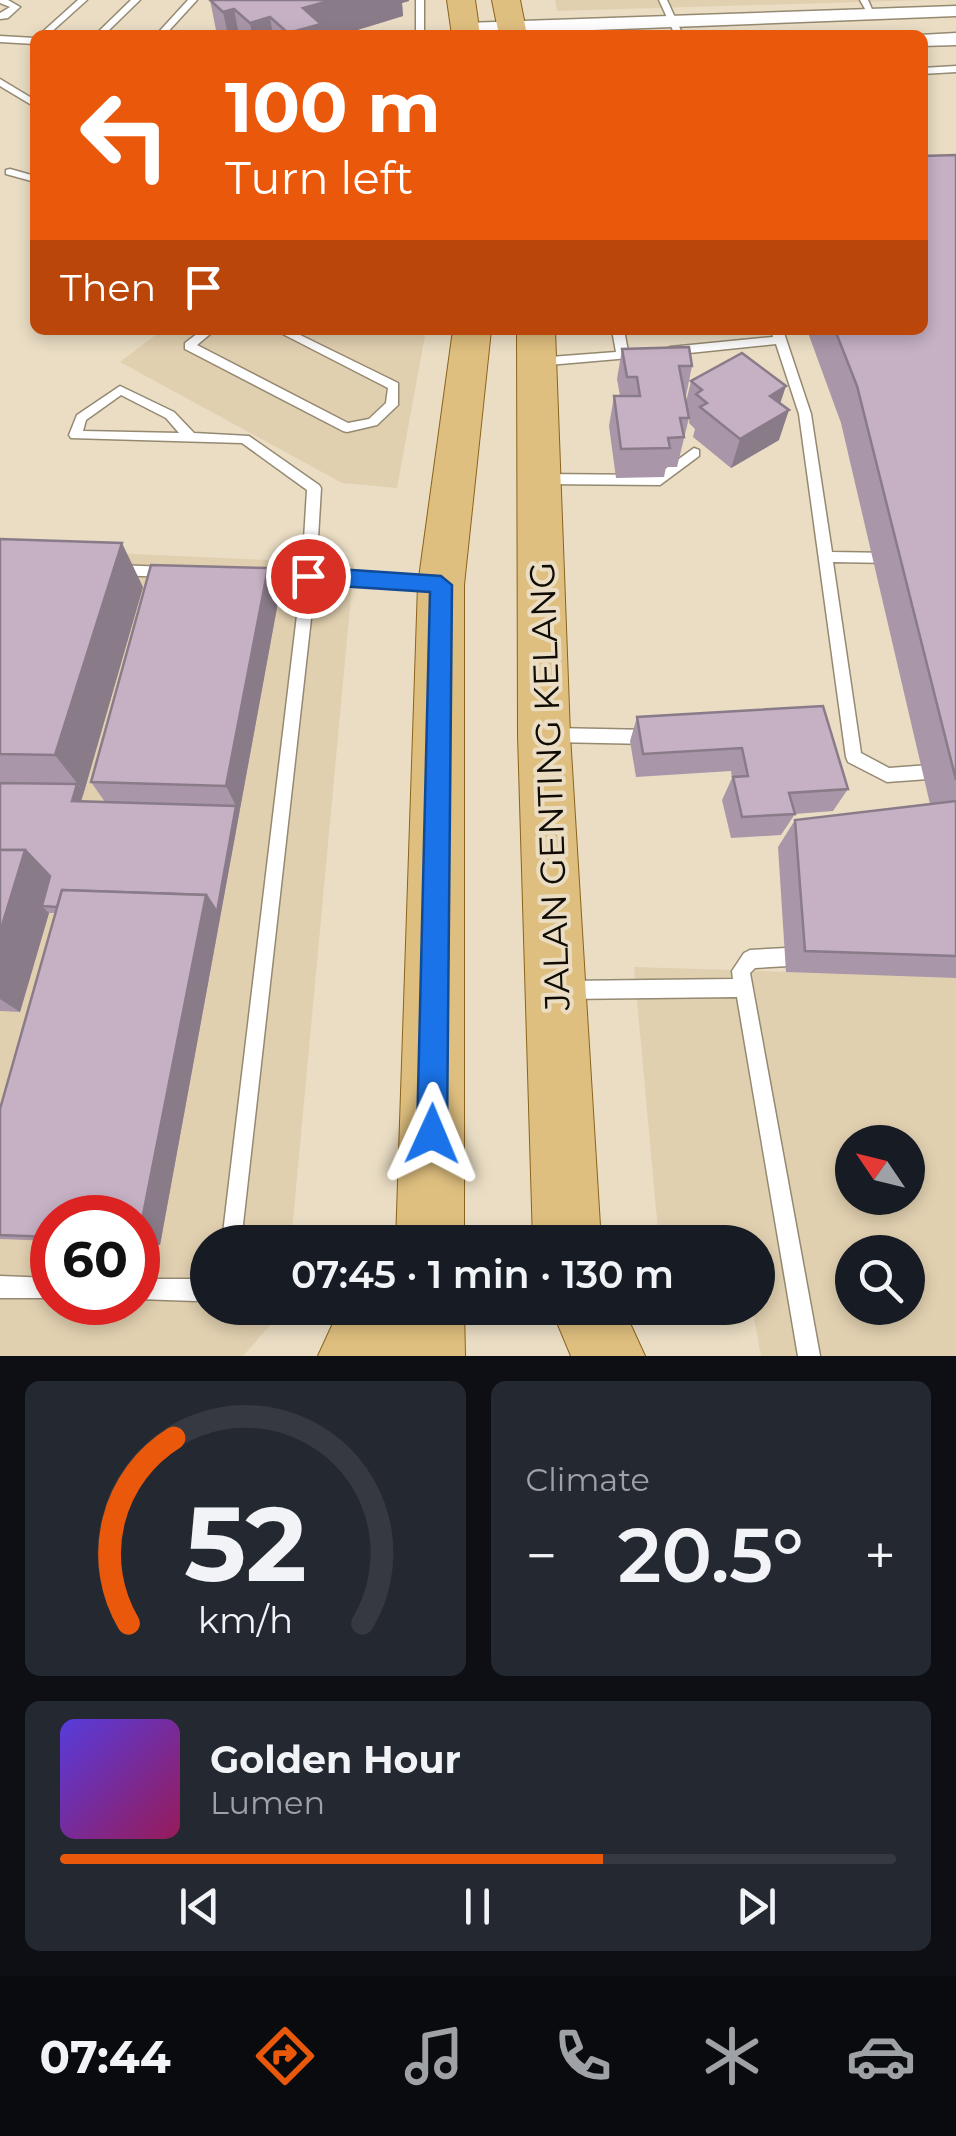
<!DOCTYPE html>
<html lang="en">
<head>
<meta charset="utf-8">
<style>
  :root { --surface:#171b24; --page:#242831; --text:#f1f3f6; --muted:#9ea1a6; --line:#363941; --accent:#ea580c }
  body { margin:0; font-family:Montserrat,sans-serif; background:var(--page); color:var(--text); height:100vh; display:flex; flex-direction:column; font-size:38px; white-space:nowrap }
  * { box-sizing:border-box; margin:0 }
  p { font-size:32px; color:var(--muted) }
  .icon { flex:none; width:55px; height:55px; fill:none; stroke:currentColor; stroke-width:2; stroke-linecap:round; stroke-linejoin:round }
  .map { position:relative; height:1356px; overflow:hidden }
  .drawer { display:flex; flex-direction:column; gap:25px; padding:25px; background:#0d0f14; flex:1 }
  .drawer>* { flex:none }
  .hud { position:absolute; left:30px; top:30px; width:898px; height:305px; border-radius:15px; box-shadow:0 5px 15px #0003; background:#ea580c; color:#fff; overflow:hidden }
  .needle { width:65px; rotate:305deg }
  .fabs { position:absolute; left:835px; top:1125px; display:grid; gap:20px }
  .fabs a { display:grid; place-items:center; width:90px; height:90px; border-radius:50%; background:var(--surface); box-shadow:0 5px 15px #0003; font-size:50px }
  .speed { position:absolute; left:30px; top:1195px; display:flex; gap:20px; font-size:50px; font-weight:700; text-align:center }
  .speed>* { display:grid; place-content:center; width:130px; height:130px; border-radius:50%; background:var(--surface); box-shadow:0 5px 15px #0003; line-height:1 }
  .speed .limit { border:15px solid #d22; background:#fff; color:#111 }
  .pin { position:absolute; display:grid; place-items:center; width:85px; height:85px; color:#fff; margin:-42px; border:5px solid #fff; border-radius:50%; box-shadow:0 2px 10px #0007 }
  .me { position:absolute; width:110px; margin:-55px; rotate:1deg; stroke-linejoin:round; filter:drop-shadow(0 0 8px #0008) }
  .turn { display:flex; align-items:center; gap:35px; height:210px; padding:0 30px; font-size:45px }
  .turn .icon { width:130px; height:130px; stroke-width:2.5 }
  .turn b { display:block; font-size:70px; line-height:85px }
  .then { display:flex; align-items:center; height:95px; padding:0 30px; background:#0003; gap:20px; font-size:38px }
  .big { font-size:75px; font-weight:600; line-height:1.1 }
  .drawer .widget { flex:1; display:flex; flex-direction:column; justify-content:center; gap:15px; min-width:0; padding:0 35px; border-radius:15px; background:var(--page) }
  .drawer .dial { align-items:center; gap:0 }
  .dial svg { height:260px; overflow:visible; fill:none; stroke:var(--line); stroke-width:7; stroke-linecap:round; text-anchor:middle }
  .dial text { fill:var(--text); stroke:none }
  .song { display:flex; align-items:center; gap:30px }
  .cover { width:120px; height:120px; border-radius:15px; background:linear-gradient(135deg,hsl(250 70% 55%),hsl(330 70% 35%)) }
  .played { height:10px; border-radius:5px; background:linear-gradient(90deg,var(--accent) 65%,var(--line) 65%) }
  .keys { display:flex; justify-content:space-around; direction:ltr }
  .heat { display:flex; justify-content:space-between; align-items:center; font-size:55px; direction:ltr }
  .drawer .tiles { flex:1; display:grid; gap:25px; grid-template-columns:1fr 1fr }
  .widget:last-child { grid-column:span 2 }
  .trip { position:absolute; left:190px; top:1225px; width:585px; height:100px; border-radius:50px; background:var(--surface); box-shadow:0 5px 15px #0003; font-weight:600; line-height:100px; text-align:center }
  .tabs { display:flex; height:160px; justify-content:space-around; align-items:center; background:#090b0e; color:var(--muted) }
  .tabs .icon { width:70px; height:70px }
  .tabs .current { color:var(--accent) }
  .tabs b { font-size:45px; color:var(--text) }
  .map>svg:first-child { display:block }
</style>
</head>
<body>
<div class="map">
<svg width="956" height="1356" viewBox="0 0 956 1356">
  <rect width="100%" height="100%" fill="#eaddc4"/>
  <g fill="#e1d0b0" fill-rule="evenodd">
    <polygon points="555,0 926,0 557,11"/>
    <polygon points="162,330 426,330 397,488 342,483 120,362"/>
    <path d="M0 548 354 564 291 1242H208V1308H285L243 1356H0ZM52 1218H138V1302H52Z"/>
    <path d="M634 967 956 977V1356H761L752 1308H758V1242H659ZM852 1142H908V1198H852ZM852 1252H908V1308H852Z"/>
  </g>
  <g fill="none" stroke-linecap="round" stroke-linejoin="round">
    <defs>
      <g id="service">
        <polygon points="0,0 8,0 20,7 8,18 0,19 0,13 10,7 0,3"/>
        <polygon points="78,0 87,0 48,35 39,35"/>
        <polygon points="131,0 140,0 104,35 95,35"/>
        <polygon points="188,0 197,0 165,35 156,35"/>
        <rect x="416" y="0" width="8" height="35"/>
        <polygon points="659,0 667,0 683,35 675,35"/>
        <polygon points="860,0 868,0 875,16 869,16"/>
        <polygon points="0,36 35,38 35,44 0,42"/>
        <polygon points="956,66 956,72 922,74 922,68"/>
        <polygon points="0,79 35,100 35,107 0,86"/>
        <polygon points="10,169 35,176 35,182 6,174 6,170"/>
        <polygon points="202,330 215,330 197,345 348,423 369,419 386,403 388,388 275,330 290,330 398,383 398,405 377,425 347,432 343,431 185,349 185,343"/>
        <polygon points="612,330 624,330 628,351 641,351 641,357 537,366 531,362 537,358 616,352"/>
        <polygon points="771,330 783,330 811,414 832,552 891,553 898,558 891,563 833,562 861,753 889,768 956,763 956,777 887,782 848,762 846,757 799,414 776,344 670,355 664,351 670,347 773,337"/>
        <path d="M120 386 174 412 194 433 249 436 319 485 321 488 316 572 437 579 444 585 437 591 315 583 241 1242H219L223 1233 301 582 250 579 243 574 250 569 302 572 307 490 242 443 71 438 69 435 77 415ZM121 395 166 418 179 433 83 431 86 420Z"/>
        <polygon points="694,448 699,450 699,456 660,485 541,484 534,479 541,474 657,475"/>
        <polygon points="116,565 168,567 175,572 168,577 116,575 109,570"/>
        <polygon points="553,728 650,730 656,732 658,737 656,742 650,744 553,742 547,740 545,735 547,730"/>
        <polygon points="806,947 812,950 815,956 812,962 806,965 755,968 750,973 820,1356 798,1356 737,997 566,999 560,996 557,990 560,984 566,981 733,979 732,971 744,953 750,950"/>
        <path d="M208 1263C208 1278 212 1294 196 1301L138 1299V1279H191L201 1266Z"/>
        <polygon points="0,1276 52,1278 52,1298 0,1298"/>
      </g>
      <g id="minor">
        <polygon points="956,6 956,16 465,35 456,29 465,23"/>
        <polygon points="956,33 956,45 922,46 920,35"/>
      </g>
      <g id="primary">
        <polygon points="447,0 475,0 480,35 452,35"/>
        <polygon points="492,0 520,0 527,35 499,35"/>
        <polygon points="453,330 491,330 464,585 464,1242 396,1242 418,585"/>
        <polygon points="517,330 555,330 570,735 601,1242 533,1242 518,735"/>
        <polygon points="340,1308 464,1308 465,1356 318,1356"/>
        <polygon points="551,1308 623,1308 645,1356 571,1356"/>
      </g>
    </defs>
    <use href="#service" stroke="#958972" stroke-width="3"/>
    <use href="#minor" stroke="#958972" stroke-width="3"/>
    <use href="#primary" stroke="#89641d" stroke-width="2"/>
    <use href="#service" fill="#fff" fill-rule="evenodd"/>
    <use href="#minor" fill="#fff" fill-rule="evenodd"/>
    <use href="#primary" fill="#dfbf7f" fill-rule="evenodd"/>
  </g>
  <g fill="#a997a9">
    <polygon points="210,0 409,0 409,1 402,3 403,16 341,35 217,35"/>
    <polygon points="956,155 956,978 786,972 778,847 795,820 930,804 841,423 807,330 922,330"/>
    <polygon points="622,349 692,366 686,396 686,402 691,381 780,404 779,440 731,468 693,437 695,429 689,423 690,416 689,415 689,418 677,467 666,467 664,477 616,478 609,426 614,396 620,396 617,379"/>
    <polygon points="0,539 143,587 81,802 105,802 91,782 268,568 278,602 160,1245 138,1244 138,1218 52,1218 52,1241 0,1239 0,1109 55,913 49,913 20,1012 0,1011"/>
    <polygon points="823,706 848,789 833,811 795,814 781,835 731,838 722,800 732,778 731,771 636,777 630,741 637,717"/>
  </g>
  <g fill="#8a7b89">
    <polygon points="332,0 409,0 409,1 402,3 403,16 341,35 288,35 303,8"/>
    <polygon points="234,9 239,35 228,35 223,12"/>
    <polygon points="270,17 273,35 252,35 250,23"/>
    <polygon points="786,386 776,416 770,396"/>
    <polygon points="789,410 779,440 731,468 740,439"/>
    <polygon points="122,543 143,587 84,792 55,755"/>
    <polygon points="268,568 278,602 160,1245 138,1240 206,895 236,806 226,786"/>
    <polygon points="77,784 84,792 78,809 72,801"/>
    <polygon points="25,850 57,883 42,906 49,913 20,1012 0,999 0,932"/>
  </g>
  <g fill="#c5b0c4" stroke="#8a7b89" stroke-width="2.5">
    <polygon points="210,0 332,0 303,8 321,24 288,33 270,17 250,23 234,9 223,12"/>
    <polygon points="689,33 690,35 607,35"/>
    <polygon points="956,155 956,780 857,386 835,330 922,330 922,156"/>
    <polygon points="689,347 692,366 679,366 689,418 680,418 684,437 668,438 670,448 621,449 614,396 640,396 637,377 627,377 622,349"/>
    <polygon points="742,353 786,386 770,396 789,410 740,439 700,407 707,403 696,394 702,390 691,381"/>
    <polygon points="0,539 122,543 55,755 0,754"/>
    <polygon points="151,565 268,568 226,786 91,782"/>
    <polygon points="823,706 848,789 789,793 795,814 742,817 733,777 748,776 742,748 643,754 637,717"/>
    <polygon points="0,783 77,784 72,801 236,806 217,912 206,895 62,890 57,907 42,906 50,876 25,850 0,850"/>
    <polygon points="956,801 956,956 805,951 795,820"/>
    <polygon points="0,850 25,850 0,932"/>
    <polygon points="62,890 206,895 138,1240 138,1218 52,1218 52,1237 0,1235 0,1109"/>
  </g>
  <polygon fill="#1a73e8" stroke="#114b97" stroke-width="2.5" points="308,567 441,576 452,585 447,1134 442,1144 432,1149 422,1144 417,1134 430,592 308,584 298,576"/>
  <g text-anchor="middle" stroke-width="8" stroke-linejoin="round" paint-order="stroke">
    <g font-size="35" fill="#100c04" stroke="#eaddc4">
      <text transform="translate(550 786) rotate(-92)" y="12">JALAN GENTING KELANG</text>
    </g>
  </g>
</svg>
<div class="fabs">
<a><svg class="needle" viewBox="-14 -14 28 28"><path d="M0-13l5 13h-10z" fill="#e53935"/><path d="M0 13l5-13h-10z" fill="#9ea1a6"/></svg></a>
<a><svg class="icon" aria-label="search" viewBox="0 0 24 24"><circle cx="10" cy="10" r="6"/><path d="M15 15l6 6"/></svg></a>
</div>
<div class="speed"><div class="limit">60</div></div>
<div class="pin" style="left:308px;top:576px;background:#d93025"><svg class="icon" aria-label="arrive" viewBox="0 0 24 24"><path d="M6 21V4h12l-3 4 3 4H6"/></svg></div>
<svg class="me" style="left:432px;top:1134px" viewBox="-20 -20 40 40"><path d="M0-17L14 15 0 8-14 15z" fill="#1a73e8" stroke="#fff" stroke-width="4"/></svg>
<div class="trip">07:45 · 1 min · 130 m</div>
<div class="hud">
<div class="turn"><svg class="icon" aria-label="left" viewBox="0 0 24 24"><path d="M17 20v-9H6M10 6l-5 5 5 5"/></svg><div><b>100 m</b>Turn left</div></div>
<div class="then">Then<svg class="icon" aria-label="arrive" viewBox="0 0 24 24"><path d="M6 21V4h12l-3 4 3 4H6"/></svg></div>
</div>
</div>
<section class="drawer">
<div class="tiles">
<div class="widget dial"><svg viewBox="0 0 100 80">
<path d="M14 69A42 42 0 1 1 86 69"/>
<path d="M14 69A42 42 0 0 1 28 12" stroke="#ea580c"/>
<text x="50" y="56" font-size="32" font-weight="700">52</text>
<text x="50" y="72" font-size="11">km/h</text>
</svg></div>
<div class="widget"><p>Climate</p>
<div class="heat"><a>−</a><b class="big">20.5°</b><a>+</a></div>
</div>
<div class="widget">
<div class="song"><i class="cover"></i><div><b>Golden Hour</b><p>Lumen</p></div></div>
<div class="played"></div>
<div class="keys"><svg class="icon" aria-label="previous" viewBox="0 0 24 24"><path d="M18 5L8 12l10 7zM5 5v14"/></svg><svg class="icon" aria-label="pause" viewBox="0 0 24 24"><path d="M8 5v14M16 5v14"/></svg><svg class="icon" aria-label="next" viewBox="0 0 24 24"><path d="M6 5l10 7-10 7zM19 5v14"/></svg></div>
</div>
</div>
</section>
<nav class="tabs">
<b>07:44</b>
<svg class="icon current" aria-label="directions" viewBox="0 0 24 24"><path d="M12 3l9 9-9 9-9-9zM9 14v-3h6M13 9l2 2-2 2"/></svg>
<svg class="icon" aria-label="music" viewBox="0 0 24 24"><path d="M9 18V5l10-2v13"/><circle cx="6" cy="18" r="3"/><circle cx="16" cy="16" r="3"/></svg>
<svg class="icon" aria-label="phone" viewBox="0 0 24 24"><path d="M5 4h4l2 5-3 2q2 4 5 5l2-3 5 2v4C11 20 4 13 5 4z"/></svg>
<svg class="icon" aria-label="climate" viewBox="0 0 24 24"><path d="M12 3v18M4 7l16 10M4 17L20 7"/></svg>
<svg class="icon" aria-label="car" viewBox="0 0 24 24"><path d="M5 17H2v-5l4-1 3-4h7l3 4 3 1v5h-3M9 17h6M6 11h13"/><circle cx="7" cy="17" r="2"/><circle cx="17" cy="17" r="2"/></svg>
</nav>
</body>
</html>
